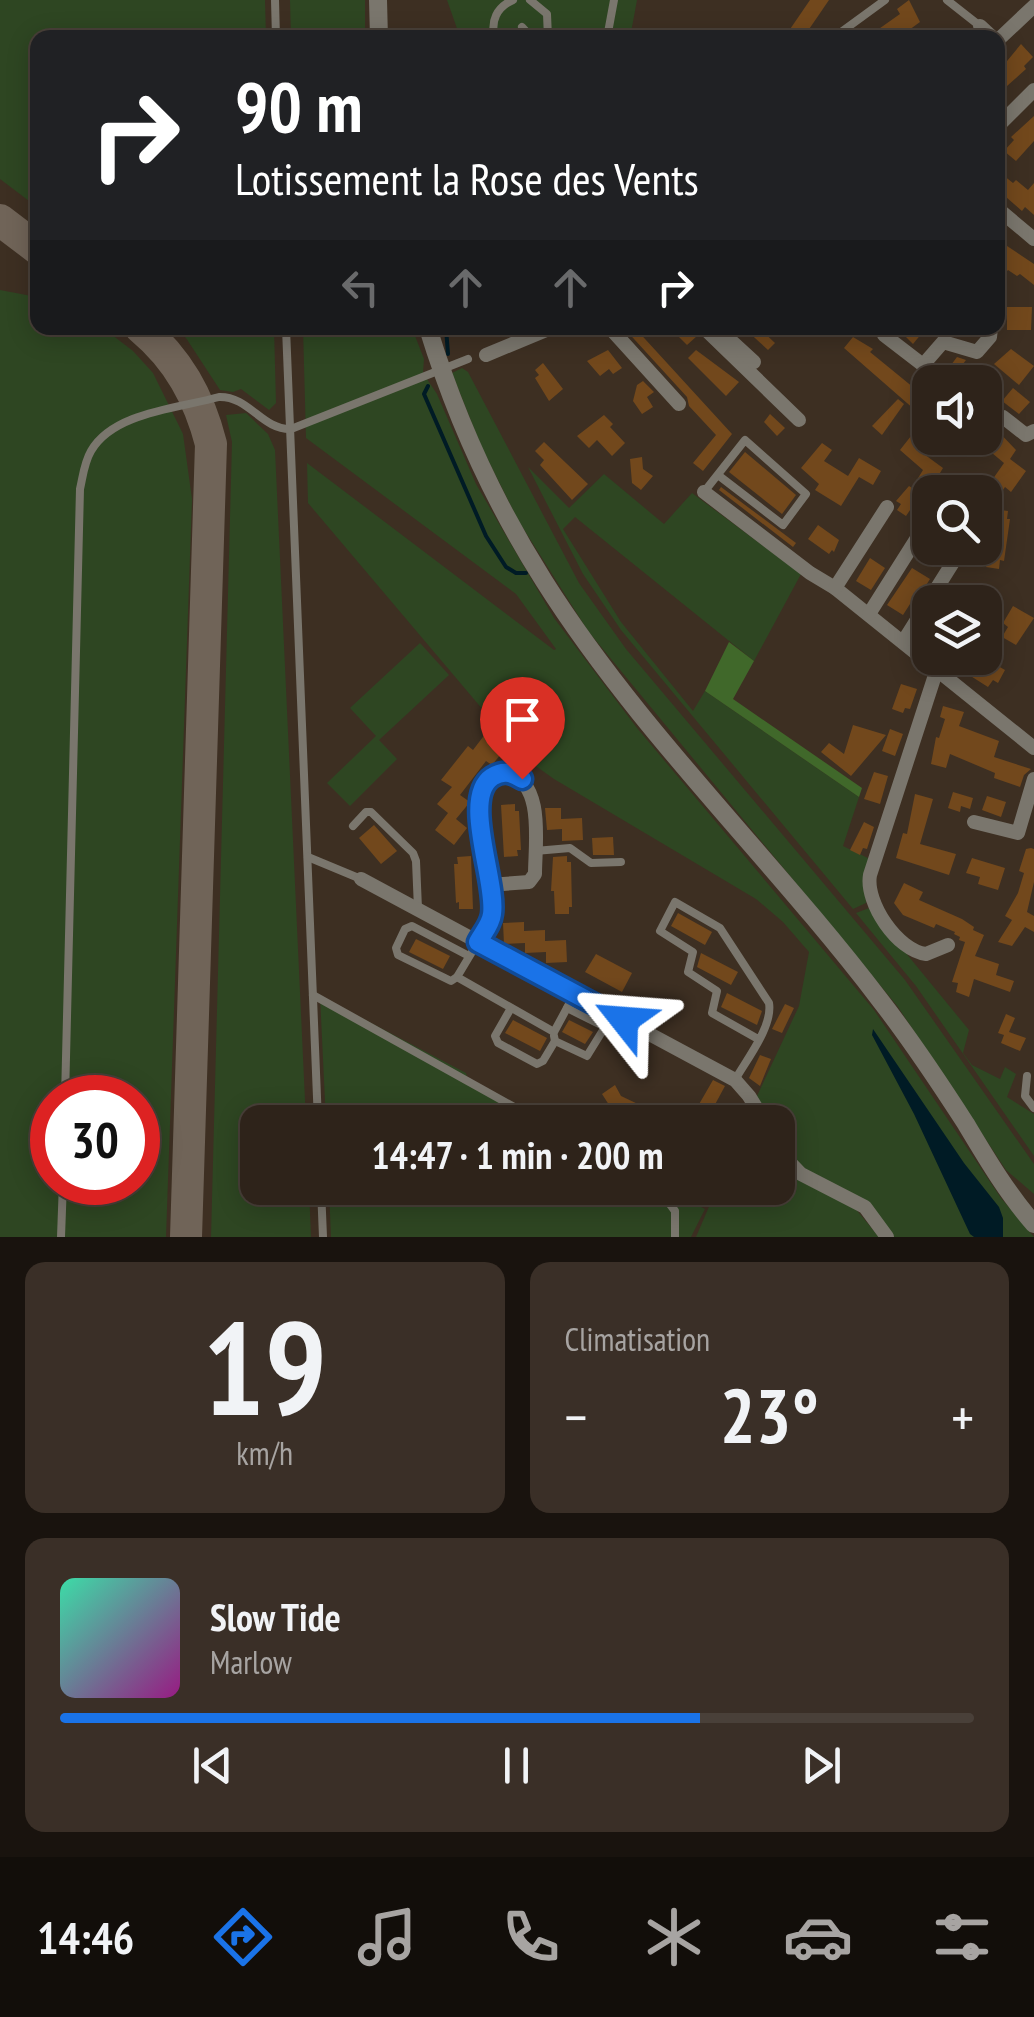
<!DOCTYPE html>
<html lang="fr">
<head>
<meta charset="utf-8">
<style>
  :root { --surface:#2e231a; --page:#3a2f27; --text:#f1f3f6; --muted:#a7a4a2; --line:#494039; --accent:#1a73e8 }
  body { margin:0; font-family:"PT Sans Narrow",sans-serif; background:var(--page); color:var(--text); height:100vh; display:flex; flex-direction:column; font-size:38px; white-space:nowrap }
  * { box-sizing:border-box; margin:0 }
  p { font-size:32px; color:var(--muted) }
  .icon { flex:none; width:55px; height:55px; fill:none; stroke:currentColor; stroke-width:2; stroke-linecap:round; stroke-linejoin:round }
  .map { position:relative; height:1237px; overflow:hidden }
  .details { display:flex; flex-direction:column; gap:25px; padding:25px; background:#19130e; flex:1 }
  .details>* { flex:none }
  .guide { position:absolute; left:30px; top:30px; width:975px; height:305px; border-radius:20px; box-shadow:0 5px 25px #0003,0 0 0 2px var(--line); background:#202124; color:#fff; overflow:hidden }
  .buttons { position:absolute; left:912px; top:365px; display:grid; gap:20px }
  .buttons a { display:grid; place-items:center; width:90px; height:90px; border-radius:20px; background:var(--surface); box-shadow:0 5px 25px #0003,0 0 0 2px var(--line); font-size:50px }
  .speed { position:absolute; left:30px; top:1075px; display:flex; gap:20px; font-size:50px; font-weight:700; text-align:center }
  .speed>* { display:grid; place-content:center; width:130px; height:130px; border-radius:50%; background:var(--surface); box-shadow:0 5px 25px #0003,0 0 0 2px var(--line); line-height:1 }
  .speed .limit { border:15px solid #d22; background:#fff; color:#111 }
  .pin { position:absolute; display:grid; place-items:center; width:85px; height:85px; color:#fff; margin:-102px -42px; border-radius:50% 50% 50% 0; rotate:-45deg; box-shadow:0 0 10px #0007 }
  .pin .icon { rotate:45deg }
  .me { position:absolute; width:110px; margin:-55px; rotate:298deg; stroke-linejoin:round; filter:drop-shadow(0 0 8px #0008) }
  .turn { display:flex; align-items:center; gap:35px; height:210px; padding:0 40px; font-size:45px }
  .turn .icon { width:130px; height:130px; stroke-width:2.5 }
  .turn b { display:block; font-size:70px; line-height:85px }
  .lanes { display:flex; align-items:center; height:95px; padding:0 40px; background:#0003; justify-content:center; gap:50px; direction:ltr }
  .lanes .off { opacity:.35 }
  .big { font-size:75px; font-weight:700; line-height:1.1 }
  .details .widget { flex:1; display:flex; flex-direction:column; justify-content:center; gap:15px; min-width:0; padding:0 35px; border-radius:20px; background:var(--page) }
  .details .dial { align-items:center; gap:0 }
  .dial b { font-size:130px; line-height:1 }
  .song { display:flex; align-items:center; gap:30px }
  .cover { width:120px; height:120px; border-radius:15px; background:linear-gradient(135deg,hsl(160 70% 55%),hsl(310 70% 35%)) }
  .played { height:10px; border-radius:5px; background:linear-gradient(90deg,var(--accent) 70%,var(--line) 70%) }
  .keys { display:flex; justify-content:space-around; direction:ltr }
  .heat { display:flex; justify-content:space-between; align-items:center; font-size:55px; direction:ltr }
  .details .tiles { flex:1; display:grid; gap:25px; grid-template-columns:1fr 1fr }
  .widget:last-child { grid-column:span 2 }
  .trip { position:absolute; left:240px; top:1105px; width:555px; height:100px; border-radius:20px; background:var(--surface); box-shadow:0 5px 25px #0003,0 0 0 2px var(--line); font-weight:700; line-height:100px; text-align:center }
  .tabs { display:flex; height:160px; justify-content:space-around; align-items:center; background:#120e0a; color:var(--muted) }
  .tabs .icon { width:70px; height:70px }
  .tabs .on { color:var(--accent) }
  .tabs b { font-size:45px; color:var(--text) }
  .map>svg:first-child { display:block }
</style>
</head>
<body>
<div class="map">
<svg width="1034" height="1237" viewBox="0 0 1034 1237">
  <rect width="100%" height="100%" fill="#3d2f22"/>
  <g fill="#2e4622" fill-rule="evenodd">
    <polygon points="0,0 265,0 266,37 38,38 37,207 0,179"/>
    <polygon points="290,0 365,0 365,37 291,37"/>
    <polygon points="447,0 637,0 630,38 460,37"/>
    <path d="M0 290 37 297 38 328H103L133 351 153 373 183 434 192 499 166 1237H0ZM52 1098H138V1182H52Z"/>
    <polygon points="175,328 274,328 276,403 269,410 241,389 233,392 220,390 186,338"/>
    <polygon points="303,328 412,328 424,359 423,373 437,394 476,484 554,618 637,728 874,1010 1001,1198 1034,1237 893,1237 807,1172 781,1146 778,1122 770,1122 756,1098 799,1006 809,952 783,922 756,899 554,779 523,757 308,503 307,463 554,650 556,649 516,594 306,438"/>
    <polygon points="462,368 468,372 579,583 626,649 905,980 1034,1164 1034,1194 1006,1170 898,1007 588,631 518,520 481,446 452,373"/>
    <polygon points="246,413 268,434 275,450 306,1122 258,1122 258,1188 309,1188 311,1237 211,1237 232,442 226,415"/>
    <polygon points="528,467 569,508 604,474 664,524 692,493 801,574 754,661 575,517 563,529 621,622 693,711 705,691 859,797 843,846 872,860 865,885 866,903 853,909 621,630 583,574"/>
    <polygon points="420,643 449,675 379,740 397,759 350,806 327,783 376,736 350,708"/>
    <polygon points="869,908 969,1030 963,1053 972,1065 1000,1079 1005,1067 1016,1074 1007,1097 1034,1114 1034,1156 916,986 856,913"/>
    <polygon points="320,996 466,1073 468,1080 546,1122 326,1122"/>
    <polygon points="778,1168 849,1201 879,1237 696,1237 717,1188 778,1188"/>
    <polygon points="329,1188 665,1188 705,1209 691,1237 331,1237"/>
  </g>
  <polygon fill="#40682a" points="729,642 754,661 733,699 862,788 859,797 705,691"/>
  <polygon fill="#001b25" points="873,1029 964,1163 999,1207 1003,1218 1003,1237 974,1237 970,1234 914,1114 872,1035"/>
  <g fill="none" stroke-linecap="round" stroke-linejoin="round">
    <g stroke="#001b25" stroke-width="4">
      <polyline points="446,328 448,354"/>
      <polyline points="428,386 424,394 486,536 506,567 516,573 526,573"/>
    </g>
    <g stroke="#706458" stroke-width="32">
      <polyline points="0,220 38,249"/>
      <path d="M141 328C178 359 199 397 211 444L186 1237"/>
    </g>
  </g>
  <g fill="#72481c">
    <polygon points="810,0 829,0 803,38 784,38"/>
    <polygon points="909,0 920,22 898,38 866,38 900,14 897,9"/>
    <polygon points="1021,44 1033,57 1024,66 1026,69 998,94 998,72"/>
    <polygon points="1034,116 1034,141 1016,161 1004,151 1014,140 1011,137"/>
    <polygon points="998,171 1013,183 1016,180 1028,190 1034,183 1034,215 1025,207 1022,211 998,190"/>
    <polygon points="998,240 1034,264 1034,285 1020,274 1017,276 1008,270 998,282"/>
    <polygon points="1007,307 1032,307 1031,330 1007,330"/>
    <polygon points="624,328 635,328 732,434 703,471 693,463 716,435 689,406 687,397"/>
    <polygon points="670,328 691,328 697,336 687,345"/>
    <polygon points="744,328 759,328 775,343 768,350"/>
    <polygon points="908,328 916,328 922,333 913,344 903,334"/>
    <polygon points="853,337 873,349 870,352 930,401 930,408 923,417 844,348"/>
    <polygon points="1011,349 1034,366 1019,385 994,364"/>
    <polygon points="608,350 622,368 613,374 609,369 600,376 587,361"/>
    <polygon points="696,350 739,382 726,396 688,358"/>
    <polygon points="957,357 966,360 954,376 961,382 939,382 933,377 942,365 948,369"/>
    <polygon points="543,363 563,389 549,401 535,378 539,375 535,370"/>
    <polygon points="643,381 654,392 647,397 653,407 642,414 633,401 637,385"/>
    <polygon points="1013,388 1030,402 1019,414 1002,401"/>
    <polygon points="898,399 904,404 882,435 872,426"/>
    <polygon points="770,414 785,428 777,436 764,422"/>
    <polygon points="604,415 613,424 610,427 625,443 612,456 597,440 589,448 577,436"/>
    <polygon points="994,427 1016,450 1010,459 1026,471 1011,492 1005,487 1001,493 990,483 1004,463 974,438 985,438 989,428"/>
    <polygon points="911,436 921,444 917,449 943,468 937,478 941,481 934,492 930,495 923,491 906,516 897,510 901,504 896,501 909,486 912,488 923,470 900,450"/>
    <polygon points="544,442 588,484 572,500 540,465 544,460 535,451"/>
    <polygon points="822,443 832,450 824,461 848,476 859,458 881,471 873,485 859,477 841,506 815,490 819,484 801,468"/>
    <polygon points="745,452 796,495 782,514 729,472"/>
    <polygon points="642,457 643,469 653,476 641,490 632,483 630,459"/>
    <polygon points="721,487 796,543 793,547 719,490"/>
    <polygon points="993,509 1008,511 1007,519 1010,519 1004,561 1000,560 999,569 986,567"/>
    <polygon points="818,525 839,540 834,552 832,550 829,554 808,539"/>
    <polygon points="870,558 885,568 871,590 856,581"/>
    <polygon points="912,568 930,579 913,606 910,604 903,615 887,605"/>
    <polygon points="959,583 971,591 963,602 950,598"/>
    <polygon points="1013,606 1034,618 1016,645 1002,637 1008,627 1003,623"/>
    <polygon points="964,658 978,667 984,658 1005,670 998,683 993,680 988,687 958,668"/>
    <polygon points="901,684 917,689 910,709 905,708 903,713 892,709"/>
    <polygon points="943,706 964,712 959,726 999,741 994,757 1031,769 1024,775 1020,787 994,778 995,773 950,754 946,768 931,764 936,737 939,738 945,719 940,717"/>
    <polygon points="853,725 886,735 851,776 821,752 829,743 844,754"/>
    <polygon points="890,729 903,734 895,756 882,751"/>
    <polygon points="486,733 505,749 492,765 486,761 460,795 470,802 456,819 467,828 454,845 435,830 448,813 437,804 452,787 441,780 468,746 473,750"/>
    <polygon points="874,772 888,776 880,804 864,799"/>
    <polygon points="953,792 973,798 970,809 961,806 960,812 948,808"/>
    <polygon points="915,794 933,799 920,844 956,854 949,875 896,858 903,833 907,834"/>
    <polygon points="987,796 1006,802 1001,817 982,810"/>
    <polygon points="515,804 515,811 519,811 521,850 517,850 518,856 504,857 501,805"/>
    <polygon points="545,808 561,808 561,819 582,818 583,840 562,841 562,829 547,830"/>
    <polygon points="864,822 874,827 867,849 863,848 860,855 850,850"/>
    <polygon points="374,825 397,851 381,864 359,838"/>
    <polygon points="613,837 614,855 593,855 592,838"/>
    <polygon points="1031,848 1034,849 1034,882 1027,912 1034,916 1034,932 1025,927 1012,946 998,942 1012,920 1005,916 1018,893 1024,873 1019,871 1026,849"/>
    <polygon points="471,856 473,909 459,909 459,902 456,903 454,864 458,864 457,857"/>
    <polygon points="567,856 567,862 571,862 572,907 569,907 569,914 555,914 554,891 551,891 553,857"/>
    <polygon points="972,858 1005,868 998,890 978,884 980,877 966,873"/>
    <polygon points="904,883 923,892 919,900 962,919 974,927 973,930 984,935 975,956 999,964 996,975 1014,981 1010,992 974,979 969,997 956,992 958,983 952,982 965,942 959,940 960,937 954,934 955,932 936,924 934,928 903,915 894,903"/>
    <polygon points="678,913 712,932 705,945 671,926"/>
    <polygon points="524,922 524,931 545,930 545,941 566,940 567,962 546,963 546,952 525,953 525,943 504,944 503,923"/>
    <polygon points="416,939 450,956 443,969 409,952"/>
    <polygon points="701,953 738,972 731,985 697,967"/>
    <polygon points="596,954 632,973 622,992 585,972"/>
    <polygon points="727,993 762,1011 757,1025 721,1007"/>
    <polygon points="785,1004 794,1008 782,1033 772,1029"/>
    <polygon points="1006,1014 1015,1018 1009,1032 1026,1038 1020,1051 1001,1043 1004,1035 998,1033"/>
    <polygon points="513,1020 547,1038 540,1051 505,1033"/>
    <polygon points="569,1020 593,1032 585,1044 562,1032"/>
    <polygon points="760,1055 771,1059 760,1086 749,1078"/>
    <polygon points="713,1080 725,1086 712,1110 718,1113 713,1122 690,1122 695,1105 698,1106"/>
    <polygon points="615,1085 621,1096 640,1105 631,1122 613,1122 615,1117 608,1114 611,1108 602,1094"/>
  </g>
  <g fill="none" stroke-linecap="round" stroke-linejoin="round">
    <g stroke="#7a766d" stroke-width="8">
      <polyline points="275,0 276,38"/>
      <polyline points="530,0 547,14 548,38"/>
      <polyline points="947,0 980,26"/>
      <polyline points="522,27 532,38"/>
      <path d="M495 38C490 21 497 7 513 0"/>
      <polyline points="607,38 614,0"/>
      <polyline points="833,38 885,0"/>
      <polyline points="286,328 318,1122"/>
      <polyline points="704,492 745,440 806,494 783,525 718,475"/>
      <polyline points="353,826 366,812 371,812 413,853 416,861 418,909"/>
      <polyline points="535,851 570,848 591,863 621,862"/>
      <polyline points="308,857 361,879"/>
      <polyline points="478,942 457,977 554,1032 574,995"/>
      <polyline points="457,977 451,981 398,955 396,948 405,929 412,926 467,955"/>
      <polyline points="313,995 541,1122"/>
      <polyline points="511,1008 495,1036 498,1043 537,1064 543,1061 555,1041"/>
      <polyline points="567,1008 605,1027"/>
      <polyline points="554,1036 555,1041 587,1056 613,1014"/>
      <polyline points="1027,1076 1025,1096 1034,1108"/>
      <path d="M735 1080C747 1059 773 1026 769 1003L720 928 675 902 660 931 693 952 688 972 717 991 712 1013 758 1039"/>
      <path d="M65 1098 80 489C83 476 84 463 91 451 113 412 180 408 219 397 249 396 262 430 291 429L468 359"/>
      <polyline points="321,1188 323,1237"/>
      <polyline points="658,1188 675,1211 675,1237"/>
      <polyline points="61,1237 63,1182"/>
    </g>
    <g stroke="#7a766d" stroke-width="14">
      <polyline points="980,26 993,38"/>
      <polyline points="998,40 1034,6"/>
      <polyline points="998,126 1034,90"/>
      <polyline points="998,209 1034,239"/>
      <polyline points="610,328 679,404"/>
      <polyline points="704,328 799,420"/>
      <polyline points="717,328 754,362"/>
      <polyline points="884,328 884,335 923,365 943,342 977,352 990,337 991,328"/>
      <polyline points="486,355 551,328"/>
      <polyline points="1003,417 1026,435 1034,431"/>
      <polyline points="704,492 810,573 835,588 1034,748"/>
      <polyline points="835,588 887,507"/>
      <polyline points="869,614 929,519"/>
      <polyline points="903,642 962,548"/>
      <path d="M937 669 870 875C865 903 898 951 926 954L948 945"/>
      <polyline points="974,822 1018,833 1034,779"/>
      <polyline points="361,879 735,1080 749,1096 765,1122"/>
      <path d="M478 942C483 934 491 924 492 914 497 878 452 782 507 773 545 782 535 844 535 874L529 882 489 885"/>
      <polyline points="778,1150 801,1174 865,1207 887,1237"/>
    </g>
    <g stroke="#7a766d" stroke-width="18">
      <polyline points="378,0 379,38"/>
      <path d="M428 328C455 416 494 502 544 581 640 733 772 858 880 1000 911 1040 939 1082 966 1124 987 1159 1007 1193 1034 1224"/>
    </g>
  </g>
  <g fill="none" stroke-linecap="round" stroke-linejoin="round">
    <defs>
      <path id="route" d="M522 779C511 772 503 770 492 777 461 798 497 881 492 914 491 924 483 933 478 942L624 1020"/>
    </defs>
    <use href="#route" stroke="#114b97" stroke-width="25"/>
    <use href="#route" stroke="#1a73e8" stroke-width="18"/>
  </g>
</svg>
<div class="buttons">
<a><svg class="icon" aria-label="sound" viewBox="0 0 24 24"><path d="M4 9h4l5-4v14l-5-4H4zM17 9q2 3 0 6"/></svg></a>
<a><svg class="icon" aria-label="search" viewBox="0 0 24 24"><circle cx="10" cy="10" r="6"/><path d="M15 15l6 6"/></svg></a>
<a><svg class="icon" aria-label="layers" viewBox="0 0 24 24"><path d="M12 4l9 5-9 5-9-5zM3 14l9 5 9-5"/></svg></a>
</div>
<div class="speed"><div class="limit">30</div></div>
<div class="pin" style="left:522px;top:779px;background:#d93025"><svg class="icon" aria-label="arrive" viewBox="0 0 24 24"><path d="M6 21V4h12l-3 4 3 4H6"/></svg></div>
<svg class="me" style="left:624px;top:1020px" viewBox="-20 -20 40 40"><path d="M0-17L14 15 0 8-14 15z" fill="#1a73e8" stroke="#fff" stroke-width="4"/></svg>
<div class="trip">14:47 · 1 min · 200 m</div>
<div class="guide">
<div class="turn"><svg class="icon" aria-label="right" viewBox="0 0 24 24"><path d="M7 20v-9h11M14 6l5 5-5 5"/></svg><div><b>90 m</b>Lotissement la Rose des Vents</div></div>
<div class="lanes"><svg class="icon off" aria-label="left" viewBox="0 0 24 24"><path d="M17 20v-9H6M10 6l-5 5 5 5"/></svg><svg class="icon off" aria-label="ahead" viewBox="0 0 24 24"><path d="M12 20V5M6 11l6-6 6 6"/></svg><svg class="icon off" aria-label="ahead" viewBox="0 0 24 24"><path d="M12 20V5M6 11l6-6 6 6"/></svg><svg class="icon" aria-label="right" viewBox="0 0 24 24"><path d="M7 20v-9h11M14 6l5 5-5 5"/></svg></div>
</div>
</div>
<section class="details">
<div class="tiles">
<div class="widget dial"><b>19</b><p>km/h</p></div>
<div class="widget"><p>Climatisation</p>
<div class="heat"><a>−</a><b class="big">23°</b><a>+</a></div>
</div>
<div class="widget">
<div class="song"><i class="cover"></i><div><b>Slow Tide</b><p>Marlow</p></div></div>
<div class="played"></div>
<div class="keys"><svg class="icon" aria-label="previous" viewBox="0 0 24 24"><path d="M18 5L8 12l10 7zM5 5v14"/></svg><svg class="icon" aria-label="pause" viewBox="0 0 24 24"><path d="M8 5v14M16 5v14"/></svg><svg class="icon" aria-label="next" viewBox="0 0 24 24"><path d="M6 5l10 7-10 7zM19 5v14"/></svg></div>
</div>
</div>
</section>
<nav class="tabs">
<b>14:46</b>
<svg class="icon on" aria-label="directions" viewBox="0 0 24 24"><path d="M12 3l9 9-9 9-9-9zM9 14v-3h6M13 9l2 2-2 2"/></svg>
<svg class="icon" aria-label="music" viewBox="0 0 24 24"><path d="M9 18V5l10-2v13"/><circle cx="6" cy="18" r="3"/><circle cx="16" cy="16" r="3"/></svg>
<svg class="icon" aria-label="phone" viewBox="0 0 24 24"><path d="M5 4h4l2 5-3 2q2 4 5 5l2-3 5 2v4C11 20 4 13 5 4z"/></svg>
<svg class="icon" aria-label="climate" viewBox="0 0 24 24"><path d="M12 3v18M4 7l16 10M4 17L20 7"/></svg>
<svg class="icon" aria-label="car" viewBox="0 0 24 24"><path d="M5 17H2v-5l4-1 3-4h7l3 4 3 1v5h-3M9 17h6M6 11h13"/><circle cx="7" cy="17" r="2"/><circle cx="17" cy="17" r="2"/></svg>
<svg class="icon" aria-label="filters" viewBox="0 0 24 24"><path d="M4 7h16M4 17h16"/><circle cx="9" cy="7" r="2"/><circle cx="15" cy="17" r="2"/></svg>
</nav>
</body>
</html>
